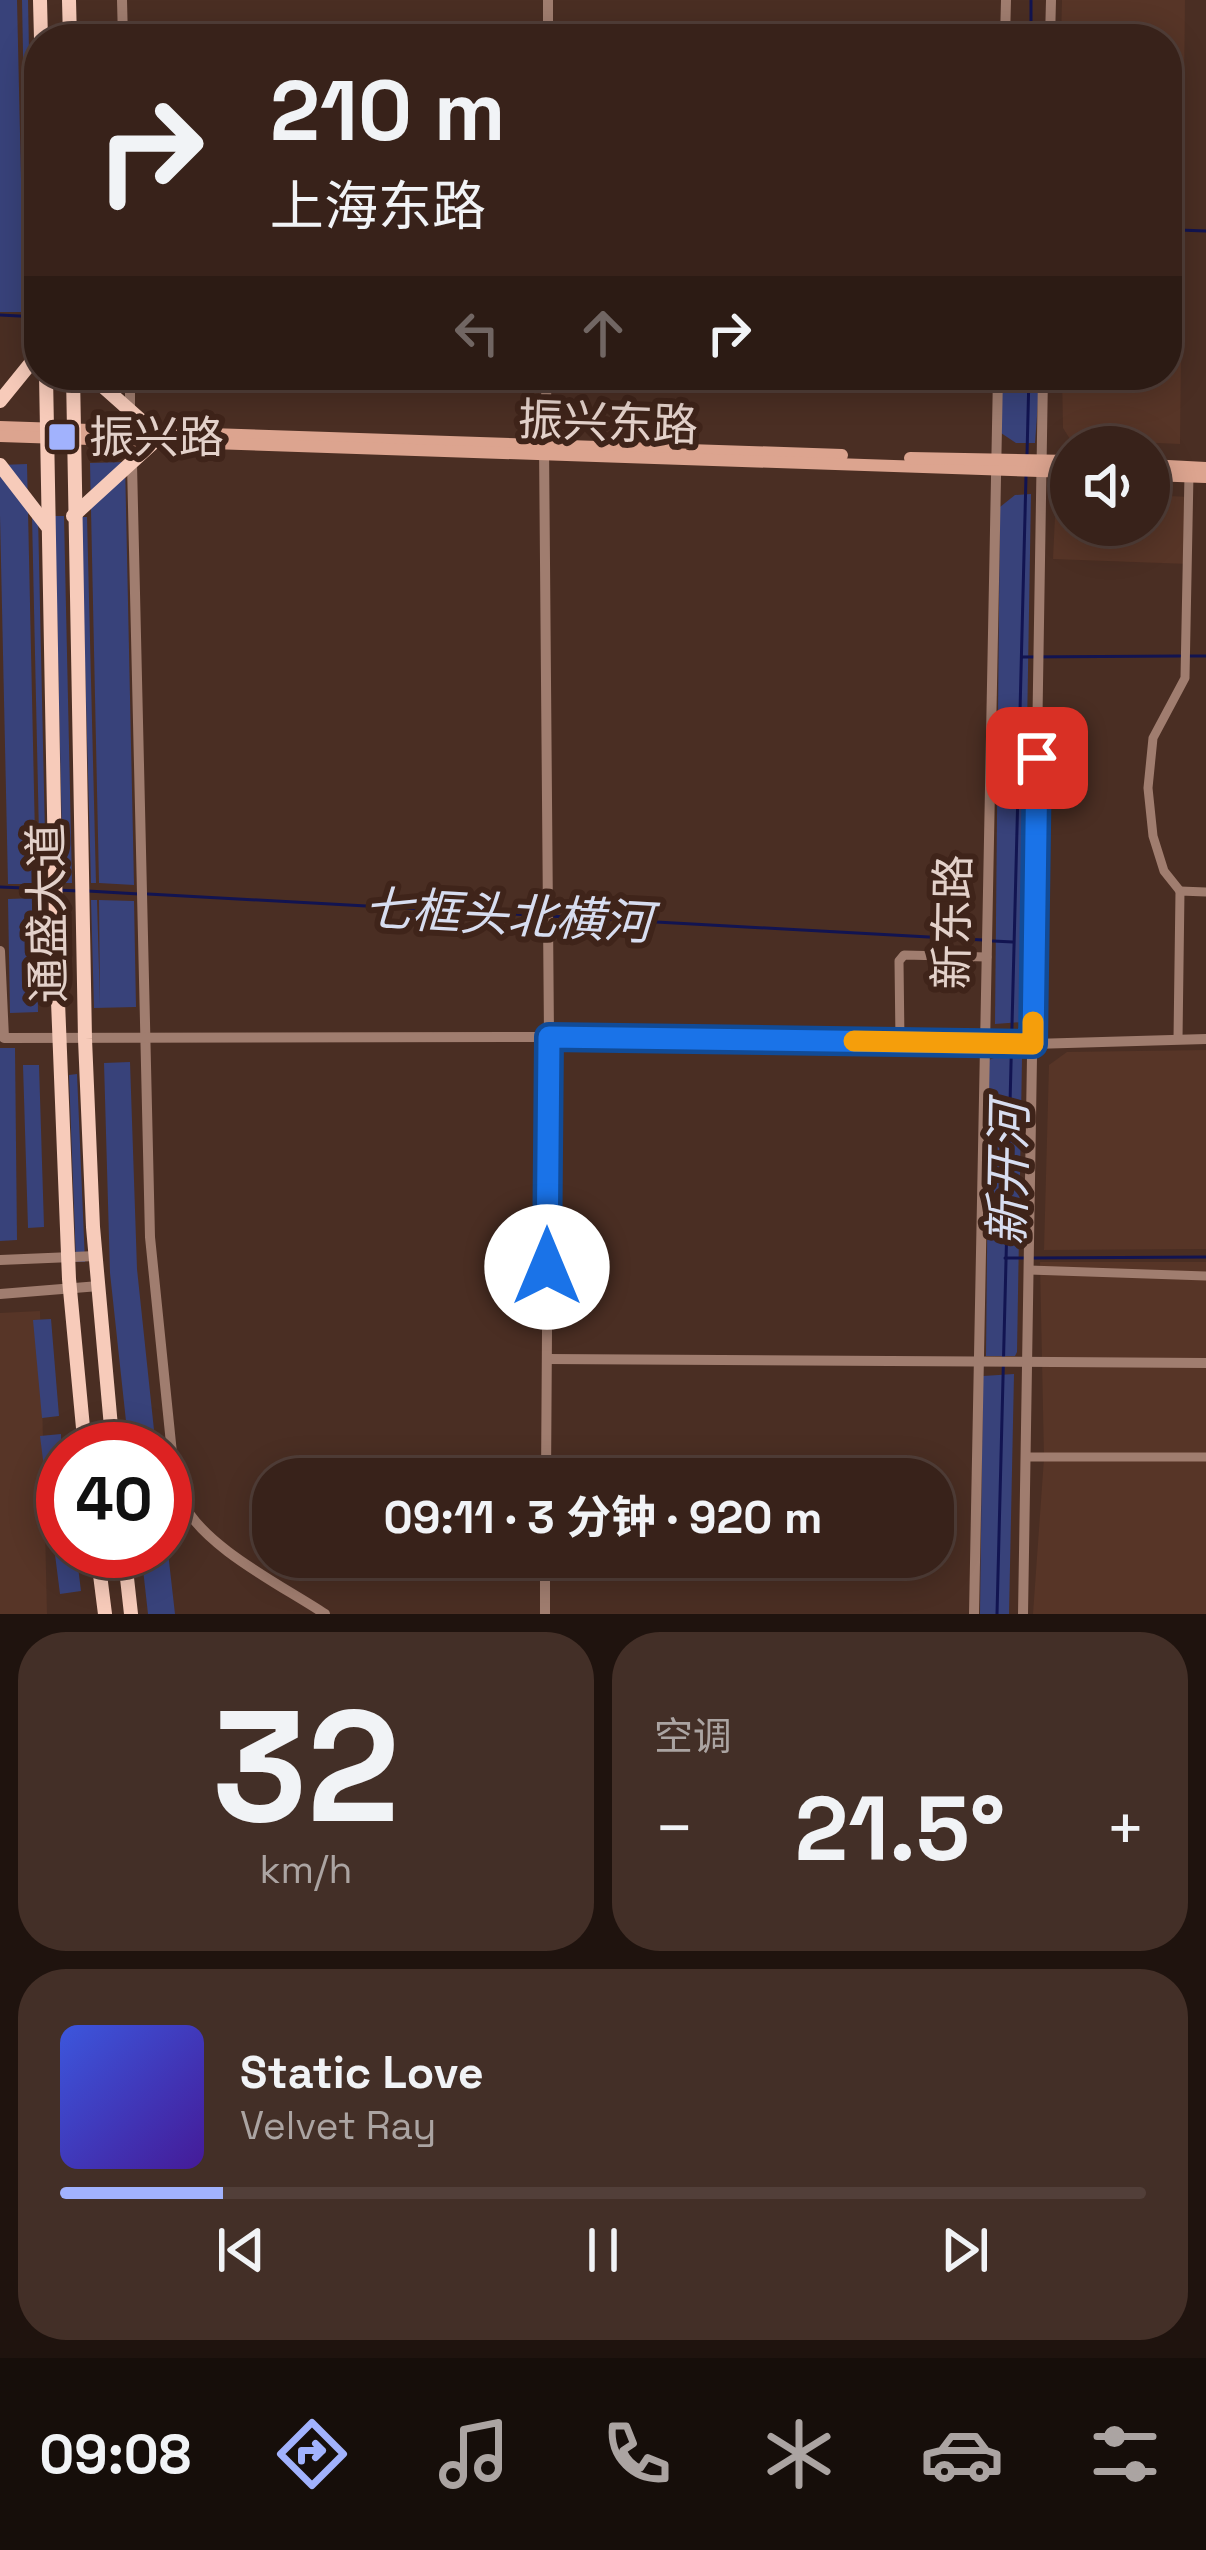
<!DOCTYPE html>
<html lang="zh">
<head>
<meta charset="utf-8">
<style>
  :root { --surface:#38221a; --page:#432f27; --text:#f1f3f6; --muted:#aba4a2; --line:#523f39; --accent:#a1b2fd }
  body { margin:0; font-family:"Space Grotesk","Noto Sans SC",sans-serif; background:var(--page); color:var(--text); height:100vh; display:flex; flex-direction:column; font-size:45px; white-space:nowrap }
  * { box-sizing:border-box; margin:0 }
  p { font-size:39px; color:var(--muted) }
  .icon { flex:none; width:66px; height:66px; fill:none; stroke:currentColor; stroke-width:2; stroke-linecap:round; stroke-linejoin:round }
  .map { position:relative; height:1614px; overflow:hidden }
  .sheet { display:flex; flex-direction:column; gap:18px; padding:18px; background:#1f130e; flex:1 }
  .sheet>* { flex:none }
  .top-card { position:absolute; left:24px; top:24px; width:1158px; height:366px; border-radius:48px; box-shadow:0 6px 30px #0003,0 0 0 3px var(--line); background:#38221a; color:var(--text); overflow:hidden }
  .controls { position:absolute; left:1050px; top:426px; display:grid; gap:24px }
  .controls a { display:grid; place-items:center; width:120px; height:120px; border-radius:50%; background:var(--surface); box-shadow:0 6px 30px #0003,0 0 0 3px var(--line); font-size:60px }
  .speed { position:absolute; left:36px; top:1422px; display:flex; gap:24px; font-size:60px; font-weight:700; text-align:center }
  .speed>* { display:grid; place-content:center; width:156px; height:156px; border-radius:50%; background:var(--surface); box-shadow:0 6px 30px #0003,0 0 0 3px var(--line); line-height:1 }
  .speed .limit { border:18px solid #d22; background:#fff; color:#111 }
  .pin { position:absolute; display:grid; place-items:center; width:102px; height:102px; color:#fff; margin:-51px; border-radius:24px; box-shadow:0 6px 18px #0006 }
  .me { position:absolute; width:132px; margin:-66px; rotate:0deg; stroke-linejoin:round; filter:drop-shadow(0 0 9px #0008) }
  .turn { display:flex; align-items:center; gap:42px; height:252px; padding:0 48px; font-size:54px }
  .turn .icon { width:156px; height:156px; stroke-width:2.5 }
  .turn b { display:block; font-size:84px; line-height:102px }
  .lanes { display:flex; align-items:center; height:114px; padding:0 48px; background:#0003; justify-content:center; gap:60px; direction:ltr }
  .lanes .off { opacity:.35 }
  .big { font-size:90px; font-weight:700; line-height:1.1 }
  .sheet .widget { flex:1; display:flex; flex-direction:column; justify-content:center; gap:18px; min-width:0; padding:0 42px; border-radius:48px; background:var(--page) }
  .sheet .dial { align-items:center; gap:0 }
  .dial b { font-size:156px; line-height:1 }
  .song { display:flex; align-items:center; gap:36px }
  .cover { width:144px; height:144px; border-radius:18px; background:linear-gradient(135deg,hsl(230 70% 55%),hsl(260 70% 35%)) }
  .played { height:12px; border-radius:6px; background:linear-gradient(90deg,var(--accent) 15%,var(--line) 15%) }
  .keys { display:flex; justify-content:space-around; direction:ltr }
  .heat { display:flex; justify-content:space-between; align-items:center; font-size:66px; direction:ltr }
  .sheet .tiles { flex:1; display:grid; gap:18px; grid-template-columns:1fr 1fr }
  .widget:last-child { grid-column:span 2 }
  .trip { position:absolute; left:252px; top:1458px; width:702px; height:120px; border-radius:48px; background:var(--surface); box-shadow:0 6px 30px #0003,0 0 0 3px var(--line); font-weight:700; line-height:120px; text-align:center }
  .tabs { display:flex; height:192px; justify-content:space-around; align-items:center; background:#160e0a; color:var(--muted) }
  .tabs .icon { width:84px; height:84px }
  .tabs .current { color:var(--accent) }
  .tabs b { font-size:54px; color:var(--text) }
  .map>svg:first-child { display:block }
</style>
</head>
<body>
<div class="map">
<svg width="1206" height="1614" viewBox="0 0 1206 1614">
  <rect width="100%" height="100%" fill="#4a2e23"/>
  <g fill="#573527">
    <polygon points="1062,0 1185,0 1180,444 1070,439 1063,428 1062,375 1167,375 1167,39 1061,39"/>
    <polygon points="1061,491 1071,492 1071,525 1149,525 1149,495 1190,497 1189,564 1053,559 1056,496"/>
    <polygon points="1206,1050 1206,1249 1044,1250 1049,1065 1067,1052"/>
    <polygon points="1040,1262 1206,1262 1206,1614 1033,1614 1044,1458"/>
    <polygon points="40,1311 47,1614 0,1614 0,1313"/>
  </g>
  <g fill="#38427a">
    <polygon points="0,0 17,0 24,312 0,312"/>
    <polygon points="22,0 28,0 34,310 28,310"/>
    <polygon points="1002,375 1040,375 1035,443 1016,443 1001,433"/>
    <polygon points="125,462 134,885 99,883 90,463"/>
    <polygon points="27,464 36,884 8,884 0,515 0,465"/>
    <polygon points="1031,494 1022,1022 995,1024 1000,507 1015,495"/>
    <polygon points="32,516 38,516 46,882 40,882"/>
    <polygon points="55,516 64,516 72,883 63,883"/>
    <polygon points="81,517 87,517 96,883 91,883"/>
    <polygon points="36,898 38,1012 10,1013 8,899"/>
    <polygon points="91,900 97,900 100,1005 99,900 134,901 136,1007 94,1008"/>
    <polygon points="0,1048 15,1048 17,1240 0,1241"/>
    <polygon points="998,1056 1022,1058 1017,1352 1015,1356 986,1356 989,1060"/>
    <polygon points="130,1062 137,1269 156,1449 129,1449 110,1273 104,1063"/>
    <polygon points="23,1065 39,1065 44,1227 28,1228"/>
    <polygon points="77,1074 85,1262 76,1262 69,1075"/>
    <polygon points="51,1319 59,1416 42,1418 33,1320"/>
    <polygon points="1014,1374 1009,1614 980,1614 983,1376"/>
    <polygon points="61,1434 63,1551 76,1551 81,1591 60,1594 40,1436"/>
    <polygon points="165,1526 175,1614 148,1614 141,1551 165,1551"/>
  </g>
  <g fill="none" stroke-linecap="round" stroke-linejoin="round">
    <g stroke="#121451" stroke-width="3">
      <polyline points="1031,39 1031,0"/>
      <polyline points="1179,230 1206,231"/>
      <polyline points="0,315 39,317"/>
      <polyline points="1027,455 1029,375"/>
      <polyline points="1190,656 1206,656"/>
      <polyline points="1022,657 1180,656"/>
      <polyline points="0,887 49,889"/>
      <polyline points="58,890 79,891"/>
      <polyline points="88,891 139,894"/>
      <polyline points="148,894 983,940"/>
      <polyline points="993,941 1013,942"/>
      <polyline points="1005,1258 1024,1258"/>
      <polyline points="1034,1258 1206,1257"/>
      <polyline points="997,1614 1026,476"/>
    </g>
    <g stroke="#a07d6f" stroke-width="9">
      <polyline points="1180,891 1164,871 1153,836 1148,788 1153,738 1185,678 1189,474"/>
      <polyline points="936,963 964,963 970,959"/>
      <polyline points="1178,1039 1180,891 1206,892"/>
      <polyline points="900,1041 899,961 904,955 987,957"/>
      <polyline points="1029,1270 1206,1276"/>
      <polyline points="1027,1457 1206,1457"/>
    </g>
    <g stroke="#a07d6f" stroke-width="10">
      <polyline points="122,0 123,39"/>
      <polyline points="548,0 548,39"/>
      <polyline points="1005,39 1006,0"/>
      <polyline points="1050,39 1051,0"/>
      <polyline points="130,375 130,412"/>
      <path d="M132 464 150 1237 173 1463C176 1475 177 1490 182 1501 203 1547 283 1586 325 1614"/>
      <polyline points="0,951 4,1038 549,1037 1033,1044 1206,1039"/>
      <polyline points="0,1260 96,1256"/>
      <polyline points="0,1294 99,1286"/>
      <polyline points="547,1359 1206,1363"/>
      <polyline points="546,1479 549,1037 544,444 547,375"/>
      <polyline points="545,1614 545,1557"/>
      <polyline points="974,1614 998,375"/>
      <polyline points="1023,1614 1043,375"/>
    </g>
    <g stroke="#dca48f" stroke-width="12">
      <polyline points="0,427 842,455"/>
      <polyline points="0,436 1071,472"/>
      <polyline points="910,458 1071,461"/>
      <polyline points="1149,465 1206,468"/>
      <polyline points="1149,475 1206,477"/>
    </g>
    <g stroke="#f7cbba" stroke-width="14">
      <polyline points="40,0 41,39"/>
      <polyline points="69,0 70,39"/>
      <polyline points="46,375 57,976 69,1279 85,1449"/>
      <polyline points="73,375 85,1039 93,1227 113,1449"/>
      <polyline points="90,375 153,431"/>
      <polyline points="0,401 39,353"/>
      <polyline points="0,465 47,526"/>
      <polyline points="73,516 155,441"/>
      <polyline points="97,1551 105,1614"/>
      <polyline points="124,1551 131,1614"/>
    </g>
    <polyline stroke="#967f76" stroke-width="3" stroke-dasharray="15 15" stroke-linecap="butt" points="61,39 62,29"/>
  </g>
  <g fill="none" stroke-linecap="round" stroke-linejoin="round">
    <defs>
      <polyline id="route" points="547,1267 549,1037 1033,1044 1037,758"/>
    </defs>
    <use href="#route" stroke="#114b97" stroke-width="30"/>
    <use href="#route" stroke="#1a73e8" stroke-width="21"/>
    <polyline stroke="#f59e0b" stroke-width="21" points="854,1041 1033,1044 1033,1022"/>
  </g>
  <rect fill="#a1b2fd" stroke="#3f241a" stroke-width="4.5" x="47" y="422" width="30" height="30" rx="6"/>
  <g text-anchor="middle" stroke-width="12" stroke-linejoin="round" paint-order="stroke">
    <g font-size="45" fill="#e3d1ca" stroke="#3f241a">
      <text transform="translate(608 422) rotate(2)" y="16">振兴东路</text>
      <text transform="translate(47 913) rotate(-91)" y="16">通盛大道</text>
      <text transform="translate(952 922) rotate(-89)" y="16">新东路</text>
    </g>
    <g font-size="45" fill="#e3d1ca" stroke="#3f241a" text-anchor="start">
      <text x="89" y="453">振兴路</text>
    </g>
    <g font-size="48" font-style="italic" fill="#d7ddf0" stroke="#3f241a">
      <text transform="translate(508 915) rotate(3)" y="17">七框头北横河</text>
      <text transform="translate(1008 1174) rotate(-89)" y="17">新开河</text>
    </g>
  </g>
</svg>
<div class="controls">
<a><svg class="icon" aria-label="sound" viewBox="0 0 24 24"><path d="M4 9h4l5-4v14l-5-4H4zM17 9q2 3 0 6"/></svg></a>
</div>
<div class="speed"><div class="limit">40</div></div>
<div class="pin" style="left:1037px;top:758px;background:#d93025"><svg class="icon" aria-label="arrive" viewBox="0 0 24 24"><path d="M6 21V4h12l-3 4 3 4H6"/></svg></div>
<svg class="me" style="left:547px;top:1267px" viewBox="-20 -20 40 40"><circle r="19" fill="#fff"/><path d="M0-13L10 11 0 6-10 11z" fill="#1a73e8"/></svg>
<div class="trip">09:11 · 3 分钟 · 920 m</div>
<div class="top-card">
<div class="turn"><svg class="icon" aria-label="right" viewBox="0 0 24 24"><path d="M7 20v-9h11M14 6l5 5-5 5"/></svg><div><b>210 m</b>上海东路</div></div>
<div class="lanes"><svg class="icon off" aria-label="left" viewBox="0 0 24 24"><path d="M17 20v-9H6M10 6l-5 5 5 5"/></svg><svg class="icon off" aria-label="ahead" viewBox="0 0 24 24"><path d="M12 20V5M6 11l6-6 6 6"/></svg><svg class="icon" aria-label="right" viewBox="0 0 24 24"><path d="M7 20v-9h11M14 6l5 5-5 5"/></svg></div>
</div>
</div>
<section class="sheet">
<div class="tiles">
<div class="widget dial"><b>32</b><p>km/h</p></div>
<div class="widget"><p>空调</p>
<div class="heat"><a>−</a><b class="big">21.5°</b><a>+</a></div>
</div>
<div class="widget">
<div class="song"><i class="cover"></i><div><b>Static Love</b><p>Velvet Ray</p></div></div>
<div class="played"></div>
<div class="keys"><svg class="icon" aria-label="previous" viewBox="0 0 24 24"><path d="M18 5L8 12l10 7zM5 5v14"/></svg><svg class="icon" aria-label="pause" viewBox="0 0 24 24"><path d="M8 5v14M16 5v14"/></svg><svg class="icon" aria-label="next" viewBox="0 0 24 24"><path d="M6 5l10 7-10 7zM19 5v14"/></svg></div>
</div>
</div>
</section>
<nav class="tabs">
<b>09:08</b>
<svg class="icon current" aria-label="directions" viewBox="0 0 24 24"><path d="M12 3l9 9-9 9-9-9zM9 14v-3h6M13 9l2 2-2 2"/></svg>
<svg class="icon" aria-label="music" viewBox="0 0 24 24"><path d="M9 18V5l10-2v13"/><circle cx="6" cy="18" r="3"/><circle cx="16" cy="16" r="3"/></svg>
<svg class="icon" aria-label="phone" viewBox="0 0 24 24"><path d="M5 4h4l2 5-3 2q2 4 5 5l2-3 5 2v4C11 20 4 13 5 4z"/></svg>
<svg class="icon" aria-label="climate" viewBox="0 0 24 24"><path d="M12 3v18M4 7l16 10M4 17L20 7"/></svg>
<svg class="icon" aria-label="car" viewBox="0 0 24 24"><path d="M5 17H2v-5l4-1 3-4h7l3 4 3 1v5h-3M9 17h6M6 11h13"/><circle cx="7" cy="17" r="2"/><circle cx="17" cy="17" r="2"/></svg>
<svg class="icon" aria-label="filters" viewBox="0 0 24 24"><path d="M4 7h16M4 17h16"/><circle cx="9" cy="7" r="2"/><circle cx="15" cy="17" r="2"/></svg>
</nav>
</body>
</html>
